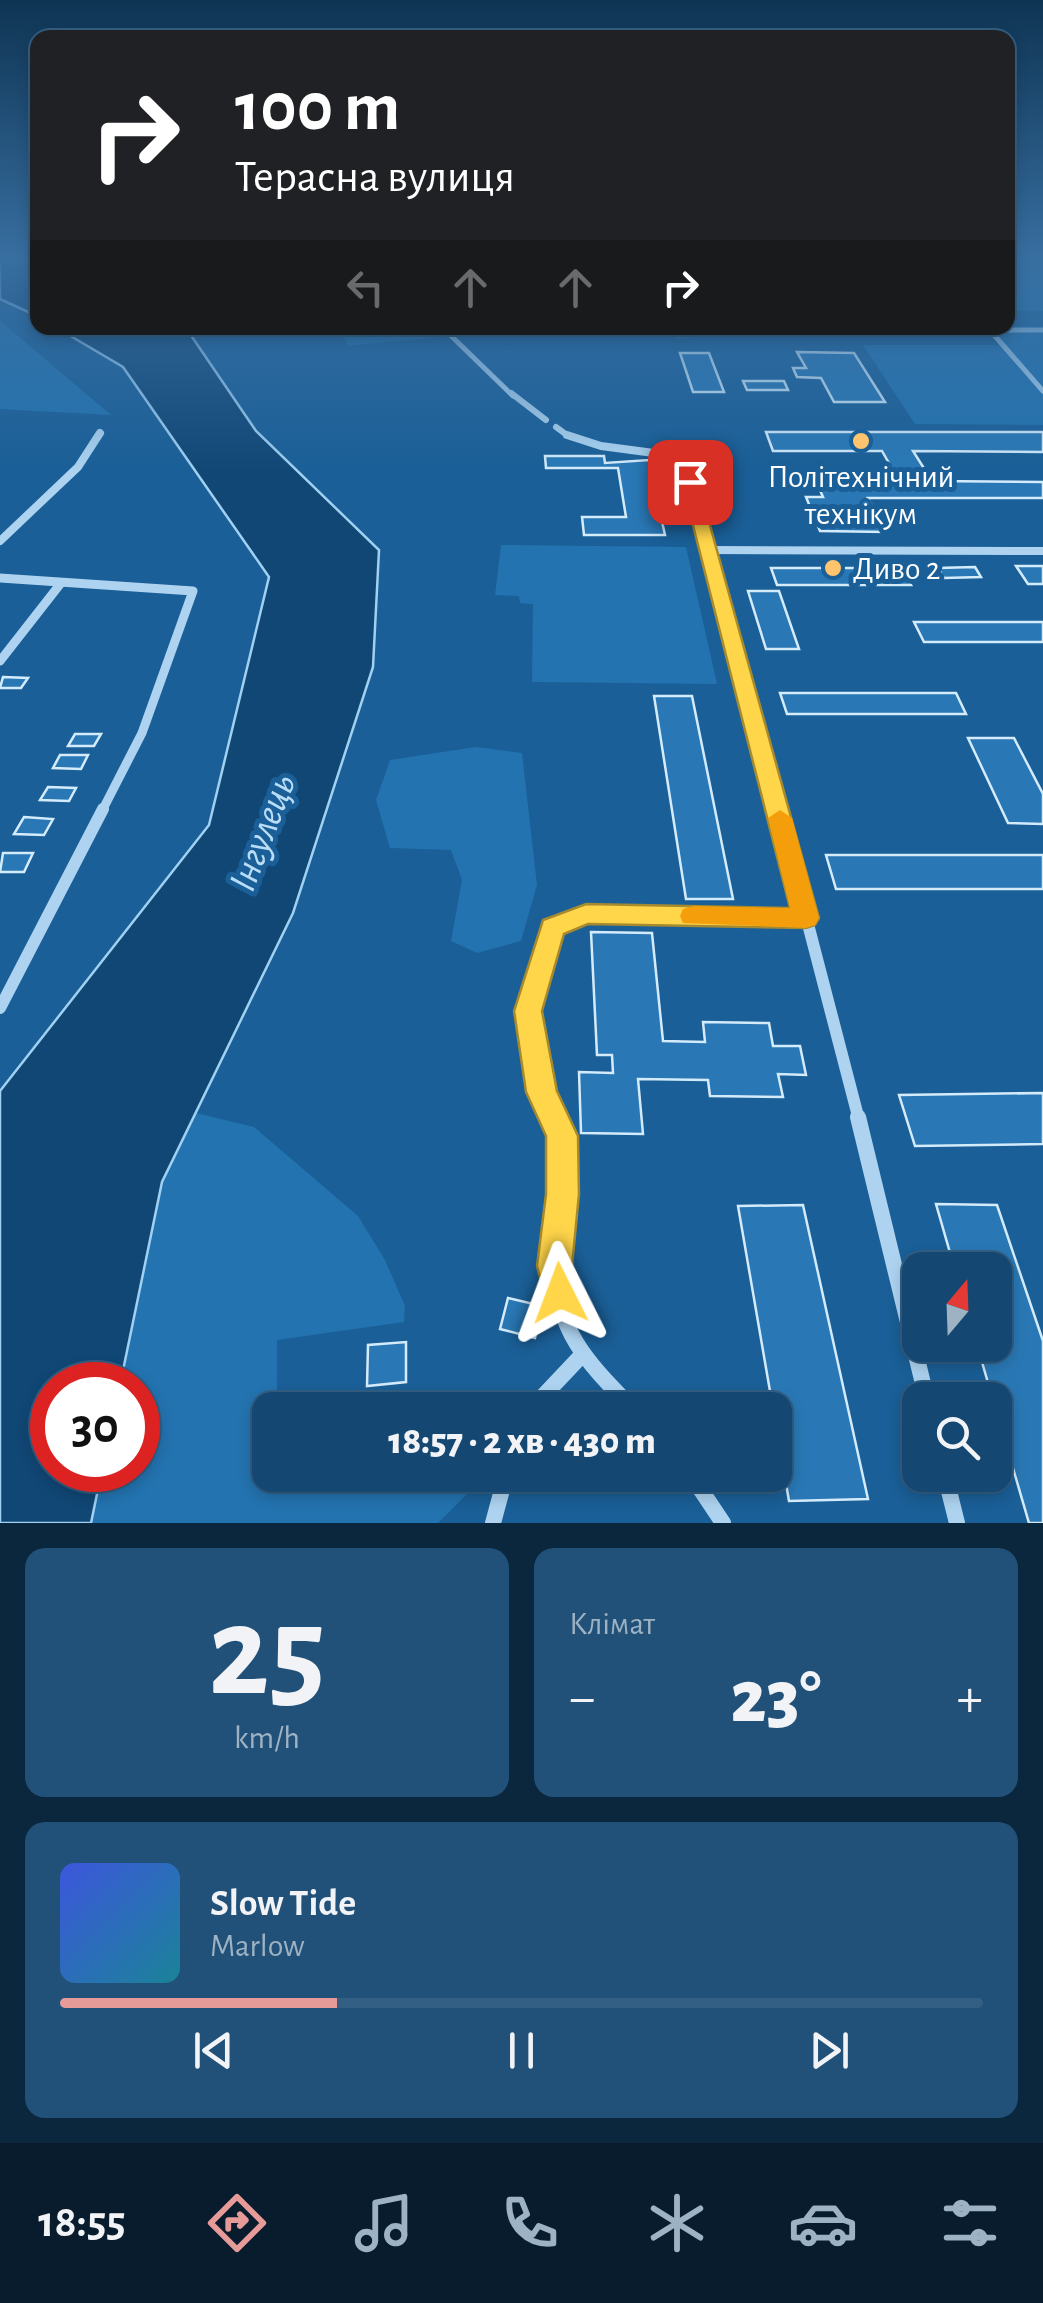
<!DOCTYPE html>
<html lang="uk">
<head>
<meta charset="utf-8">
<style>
  :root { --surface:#144771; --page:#215179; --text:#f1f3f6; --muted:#9db2c3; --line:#335f84; --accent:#e69b98 }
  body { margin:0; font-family:"Alegreya Sans",sans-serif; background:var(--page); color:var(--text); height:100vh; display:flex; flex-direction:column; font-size:38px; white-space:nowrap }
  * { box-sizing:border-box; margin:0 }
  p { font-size:32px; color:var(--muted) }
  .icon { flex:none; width:55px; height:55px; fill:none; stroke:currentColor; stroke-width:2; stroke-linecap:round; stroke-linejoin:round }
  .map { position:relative; height:1523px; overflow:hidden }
  .side { display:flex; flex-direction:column; gap:25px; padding:25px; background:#0b273e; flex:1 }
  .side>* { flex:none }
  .top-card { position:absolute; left:30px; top:30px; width:985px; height:305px; border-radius:20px; box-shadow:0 5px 15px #0003,0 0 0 2px var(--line); background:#202124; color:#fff; overflow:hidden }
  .needle { width:65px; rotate:19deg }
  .tools { position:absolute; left:902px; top:1252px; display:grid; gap:20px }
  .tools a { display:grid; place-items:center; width:110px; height:110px; border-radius:20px; background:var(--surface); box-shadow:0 5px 15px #0003,0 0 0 2px var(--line); font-size:50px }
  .speed { position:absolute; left:30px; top:1362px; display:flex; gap:20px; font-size:50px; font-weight:700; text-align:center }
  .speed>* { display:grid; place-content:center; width:130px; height:130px; border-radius:50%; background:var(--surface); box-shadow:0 5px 15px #0003,0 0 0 2px var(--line); line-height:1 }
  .speed .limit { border:15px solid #d22; background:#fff; color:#111 }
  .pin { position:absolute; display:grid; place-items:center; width:85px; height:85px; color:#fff; margin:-42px; border-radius:20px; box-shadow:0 5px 15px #0006 }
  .me { position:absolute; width:110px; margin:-55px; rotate:357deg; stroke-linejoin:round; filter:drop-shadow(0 0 8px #0008) }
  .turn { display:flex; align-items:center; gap:35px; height:210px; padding:0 40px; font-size:45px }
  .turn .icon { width:130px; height:130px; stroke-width:2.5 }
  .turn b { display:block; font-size:70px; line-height:85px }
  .lanes { display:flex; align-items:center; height:95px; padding:0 40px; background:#0003; justify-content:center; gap:50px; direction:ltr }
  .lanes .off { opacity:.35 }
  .big { font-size:75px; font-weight:800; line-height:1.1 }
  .side .tile { flex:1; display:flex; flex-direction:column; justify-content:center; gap:15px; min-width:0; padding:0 35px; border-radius:20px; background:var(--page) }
  .side .dial { align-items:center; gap:0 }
  .dial b { font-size:130px; line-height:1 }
  .song { display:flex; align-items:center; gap:30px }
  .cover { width:120px; height:120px; border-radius:15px; background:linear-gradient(135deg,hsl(230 70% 55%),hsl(190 70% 35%)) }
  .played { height:10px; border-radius:5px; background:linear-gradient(90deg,var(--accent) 30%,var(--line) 30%) }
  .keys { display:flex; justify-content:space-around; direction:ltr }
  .heat { display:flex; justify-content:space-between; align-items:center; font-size:55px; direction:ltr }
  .side .tiles { flex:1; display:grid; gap:25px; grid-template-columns:1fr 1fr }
  .tile:last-child { grid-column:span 2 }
  .trip { position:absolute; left:252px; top:1392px; width:540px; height:100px; border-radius:20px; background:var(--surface); box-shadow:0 5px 15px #0003,0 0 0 2px var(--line); font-weight:800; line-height:100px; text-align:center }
  .menu { display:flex; height:160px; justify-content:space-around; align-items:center; background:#081c2d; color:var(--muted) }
  .menu .icon { width:70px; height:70px }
  .menu .selected { color:var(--accent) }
  .menu b { font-size:45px; color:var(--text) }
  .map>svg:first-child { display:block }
</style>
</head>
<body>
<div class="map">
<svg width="1043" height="1523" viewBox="0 0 1043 1523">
  <rect width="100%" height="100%" fill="#1a5f97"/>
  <g fill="#2373b0">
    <rect x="1008" y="257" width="35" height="54"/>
    <polygon points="0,321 111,415 0,409"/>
    <polygon points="339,328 432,328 440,337 348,346"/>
    <polygon points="990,330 1043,330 1043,425 915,424 863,345 1002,345"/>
    <polygon points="501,545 686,547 717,684 532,682 533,604 520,603 519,596 495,595"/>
    <polygon points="476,747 522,753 537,885 521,941 477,953 451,941 462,880 451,850 390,848 376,800 390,760"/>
    <polygon points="196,1113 254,1127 358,1216 385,1260 405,1306 404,1322 277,1340 277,1410 270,1410 270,1475 471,1475 473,1488 438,1523 91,1523 102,1470 138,1470 138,1385 120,1385 162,1182"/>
  </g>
  <g fill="#114775" stroke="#a0d0f2" stroke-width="2.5">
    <polygon points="0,257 37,264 37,316 0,299"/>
    <polygon points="57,328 186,328 256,431 379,550 373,667 293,913 162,1182 120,1385 52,1385 52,1470 102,1470 91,1523 0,1523 0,1091 209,825 269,577 123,367"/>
  </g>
  <g fill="#2978b5" stroke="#d4ebfb" stroke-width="2.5">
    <polygon points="674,330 768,330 771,335 676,336"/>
    <polygon points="797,352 854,353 885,402 834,402 821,378 797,377 793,368 806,368"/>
    <polygon points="680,353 709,353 724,392 693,392"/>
    <polygon points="743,381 784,381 788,390 747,390"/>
    <polygon points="766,432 1043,432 1043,452 913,451 932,481 1043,482 1043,498 868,498 885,532 820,531 806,497 823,497 816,481 899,481 882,451 773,451"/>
    <polygon points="545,456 604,456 605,463 649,460 658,500 651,500 655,517 661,517 665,535 584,535 582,517 626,517 618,468 546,468"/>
    <polygon points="1016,566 1043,566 1043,584 1028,584"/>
    <polygon points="975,567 981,577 944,578 938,568"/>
    <polygon points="771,568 902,568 911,585 777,585"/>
    <polygon points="748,591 779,591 799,649 766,649"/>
    <polygon points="914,622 1043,622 1043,642 924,642"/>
    <polygon points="3,677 28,678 21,688 0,688"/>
    <polygon points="780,693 956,693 966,714 787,714"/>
    <polygon points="654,696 692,696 733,899 686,899"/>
    <polygon points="75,734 101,734 94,746 68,746"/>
    <polygon points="968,738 1014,738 1043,794 1043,824 1008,823"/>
    <polygon points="60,755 88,755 81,769 53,768"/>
    <polygon points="48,787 76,788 69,801 40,800"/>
    <polygon points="24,817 53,819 44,835 14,834"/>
    <polygon points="3,853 33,853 24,872 0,872"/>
    <polygon points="826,855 1043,855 1043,889 836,889"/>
    <polygon points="591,932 652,933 663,1041 705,1042 703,1022 769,1023 773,1046 800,1046 806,1075 778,1074 783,1097 710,1096 708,1080 638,1079 643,1134 581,1133 579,1072 613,1073 612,1055 597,1055"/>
    <polygon points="1043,1093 1043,1144 915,1146 899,1095"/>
    <polygon points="936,1204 997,1205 1043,1341 1043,1523 1029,1523 977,1345 995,1345 995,1270 955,1270"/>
    <polygon points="803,1205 868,1499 789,1501 738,1206"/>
    <polygon points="508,1298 542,1306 535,1338 500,1329"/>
    <polygon points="406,1342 406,1382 367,1386 368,1345"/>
  </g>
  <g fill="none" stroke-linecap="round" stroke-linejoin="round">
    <polyline stroke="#add3f0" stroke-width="5" points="443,328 513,396"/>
    <g stroke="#add3f0" stroke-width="6">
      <polyline points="511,393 546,420"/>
      <polyline points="556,427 567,435"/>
    </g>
    <g stroke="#add3f0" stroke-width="5">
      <polyline points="988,328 1043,391"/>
      <polyline points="990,330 1043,330"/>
    </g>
    <g stroke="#add3f0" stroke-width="8">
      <polyline points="567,435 601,446 684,457 716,576"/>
      <polyline points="0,541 78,467 100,433"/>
      <polyline points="707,550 1043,551"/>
    </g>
    <g stroke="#add3f0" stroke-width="9">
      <polyline points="715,573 778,811"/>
      <polyline points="0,578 193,591 142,733 102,811"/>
      <polyline points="0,661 61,583"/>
    </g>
    <g stroke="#add3f0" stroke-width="12">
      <polyline points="778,809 859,1120"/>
      <polyline points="0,1008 103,809"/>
      <polyline points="555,1120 541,1092 528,1011 553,928 586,914 806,918"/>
    </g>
    <g stroke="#add3f0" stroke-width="16">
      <path d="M553 1117C564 1140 562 1161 562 1186 562 1212 555 1238 555 1264 555 1332 590 1365 634 1410"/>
      <polyline points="858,1117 927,1400"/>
      <polyline points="530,1410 581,1356"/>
      <polyline points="691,1475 723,1523"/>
      <polyline points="945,1475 957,1523"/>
      <polyline points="493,1523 506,1475"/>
    </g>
  </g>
  <linearGradient id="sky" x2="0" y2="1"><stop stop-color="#0e3453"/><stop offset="0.55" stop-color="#386fa1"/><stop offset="1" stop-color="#386fa1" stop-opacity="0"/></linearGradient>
  <rect width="1043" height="471" fill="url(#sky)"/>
  <polygon fill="#ffd54a" stroke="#a68a30" stroke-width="2.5" points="690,477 698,482 819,918 815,925 806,928 588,924 564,934 542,1011 557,1091 578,1136 579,1194 572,1266 577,1293 572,1306 560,1311 547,1306 537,1266 546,1194 546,1136 526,1092 514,1011 543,920 586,904 790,908 682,482"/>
  <polygon fill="#f59e0b" points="780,810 792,818 819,918 815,925 806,928 683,923 680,916 683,909 693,906 790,908 768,818"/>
  <g fill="#ffc46d" stroke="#1a5f97" stroke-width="4">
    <circle cx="861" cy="441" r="10"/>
    <circle cx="833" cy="568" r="10"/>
  </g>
  <g text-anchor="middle" stroke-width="10" stroke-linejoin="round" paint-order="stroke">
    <g font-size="32" fill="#fff" stroke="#1a5f97">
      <text x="861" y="487">Політехнічний<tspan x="861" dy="37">технікум</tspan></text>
      <text x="853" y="579" text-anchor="start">Диво 2</text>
    </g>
    <g font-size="40" font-style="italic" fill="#baddf7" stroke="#1a5f97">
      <text transform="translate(261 832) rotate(-69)" y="14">Інгулець</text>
    </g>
  </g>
</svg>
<div class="tools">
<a><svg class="needle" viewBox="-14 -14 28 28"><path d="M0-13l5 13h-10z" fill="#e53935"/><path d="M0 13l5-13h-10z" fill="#9db2c3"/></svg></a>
<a><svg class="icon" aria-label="search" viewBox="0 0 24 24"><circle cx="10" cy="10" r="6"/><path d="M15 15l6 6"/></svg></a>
</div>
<div class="speed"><div class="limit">30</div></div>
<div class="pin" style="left:690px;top:482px;background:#d93025"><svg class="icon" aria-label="arrive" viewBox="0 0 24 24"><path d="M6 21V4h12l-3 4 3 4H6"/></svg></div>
<svg class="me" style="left:560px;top:1293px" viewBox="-20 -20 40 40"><path d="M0-17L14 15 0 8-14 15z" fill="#ffd54a" stroke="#fff" stroke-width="4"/></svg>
<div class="trip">18:57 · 2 хв · 430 m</div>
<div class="top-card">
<div class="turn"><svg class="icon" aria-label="right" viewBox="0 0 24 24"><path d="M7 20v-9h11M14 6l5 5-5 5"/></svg><div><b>100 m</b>Терасна вулиця</div></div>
<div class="lanes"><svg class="icon off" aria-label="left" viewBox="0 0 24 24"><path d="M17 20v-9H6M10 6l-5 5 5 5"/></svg><svg class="icon off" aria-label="ahead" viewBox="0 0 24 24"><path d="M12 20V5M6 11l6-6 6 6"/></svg><svg class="icon off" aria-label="ahead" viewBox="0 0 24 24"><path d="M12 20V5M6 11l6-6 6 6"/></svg><svg class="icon" aria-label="right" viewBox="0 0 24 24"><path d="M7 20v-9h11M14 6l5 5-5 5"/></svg></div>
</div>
</div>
<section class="side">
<div class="tiles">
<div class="tile dial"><b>25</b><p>km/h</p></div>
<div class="tile"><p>Клімат</p>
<div class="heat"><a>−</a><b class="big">23°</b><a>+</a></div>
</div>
<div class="tile">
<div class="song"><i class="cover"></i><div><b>Slow Tide</b><p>Marlow</p></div></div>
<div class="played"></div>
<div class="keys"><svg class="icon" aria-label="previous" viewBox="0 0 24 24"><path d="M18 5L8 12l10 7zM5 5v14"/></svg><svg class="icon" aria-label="pause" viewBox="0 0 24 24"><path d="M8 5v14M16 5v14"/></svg><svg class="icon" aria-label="next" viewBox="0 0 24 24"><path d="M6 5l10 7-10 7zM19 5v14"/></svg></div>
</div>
</div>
</section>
<nav class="menu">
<b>18:55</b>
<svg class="icon selected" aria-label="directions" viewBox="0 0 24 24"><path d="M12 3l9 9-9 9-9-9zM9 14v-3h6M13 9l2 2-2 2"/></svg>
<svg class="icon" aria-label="music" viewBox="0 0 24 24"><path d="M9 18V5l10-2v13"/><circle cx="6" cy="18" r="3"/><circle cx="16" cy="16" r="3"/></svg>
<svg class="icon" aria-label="phone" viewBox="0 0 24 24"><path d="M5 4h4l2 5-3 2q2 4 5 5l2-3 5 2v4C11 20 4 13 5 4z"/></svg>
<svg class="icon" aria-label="climate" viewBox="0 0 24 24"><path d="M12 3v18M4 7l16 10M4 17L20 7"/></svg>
<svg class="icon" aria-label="car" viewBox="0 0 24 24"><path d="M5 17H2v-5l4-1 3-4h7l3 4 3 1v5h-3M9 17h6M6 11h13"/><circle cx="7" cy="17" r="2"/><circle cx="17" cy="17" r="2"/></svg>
<svg class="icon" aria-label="filters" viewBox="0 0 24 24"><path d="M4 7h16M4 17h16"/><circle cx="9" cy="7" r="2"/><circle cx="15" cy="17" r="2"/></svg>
</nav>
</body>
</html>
